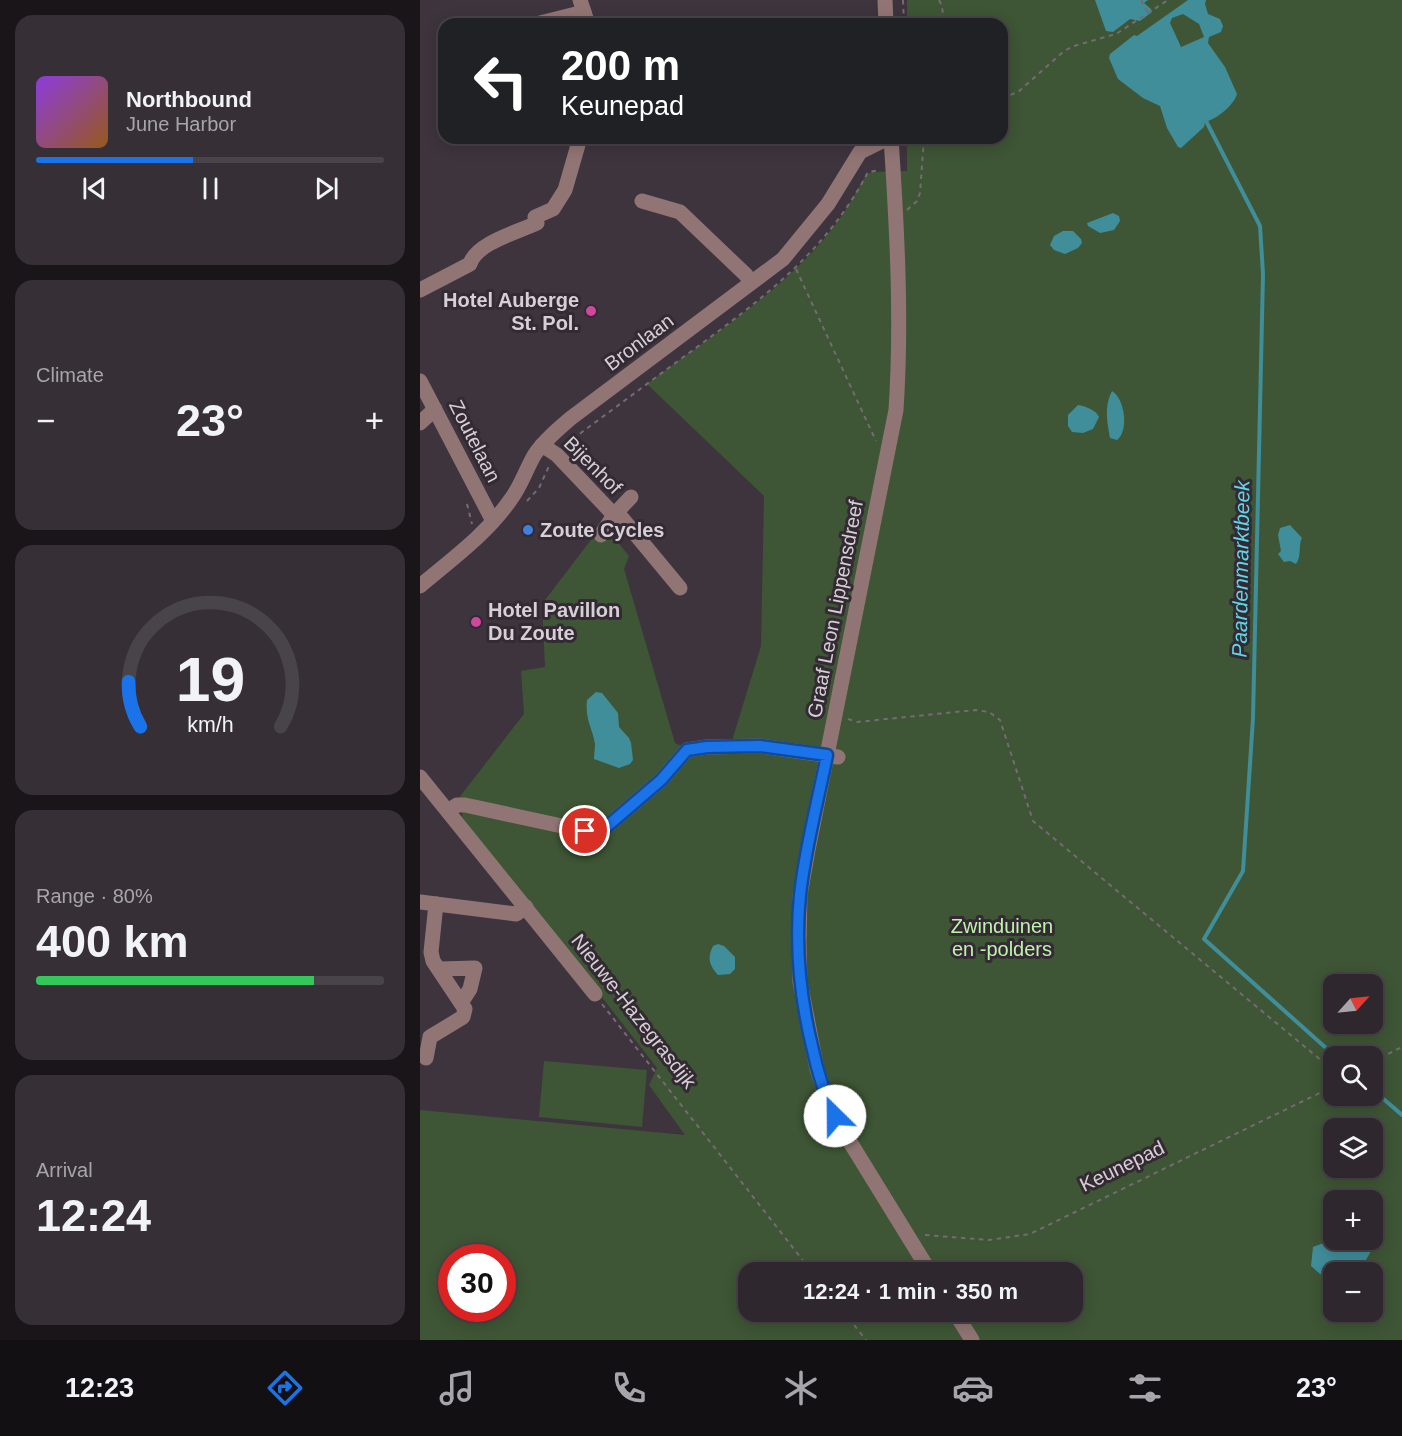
<!DOCTYPE html>
<html lang="en">
<head>
<meta charset="utf-8">
<style>
  :root { --surface:#2e272e; --page:#362f36; --text:#f1f3f6; --muted:#a7a5aa; --line:#49444a; --accent:#1a73e8 }
  body { margin:0; font-family:Helvetica,sans-serif; background:var(--page); color:var(--text); height:100vh; display:flex; flex-direction:column; font-size:22px; white-space:nowrap }
  * { box-sizing:border-box; margin:0 }
  p { font-size:20px; color:var(--muted) }
  .icon { flex:none; width:33px; height:33px; fill:none; stroke:currentColor; stroke-width:2; stroke-linecap:round; stroke-linejoin:round }
  .map { position:relative; flex:1; overflow:hidden }
  .details { display:flex; flex-direction:column; gap:15px; padding:15px; background:#191519; width:420px }
  .details>* { flex:none }
  .guide { position:absolute; left:18px; top:18px; width:570px; height:126px; border-radius:18px; box-shadow:0 3px 15px #0003,0 0 0 2px var(--line); background:#202124; color:#fff; overflow:hidden }
  .needle { width:39px; rotate:63deg }
  .controls { position:absolute; left:903px; top:974px; display:grid; gap:12px }
  .controls a { display:grid; place-items:center; width:60px; height:60px; border-radius:12px; background:var(--surface); box-shadow:0 3px 15px #0003,0 0 0 2px var(--line); font-size:30px }
  .speed { position:absolute; left:18px; top:1244px; display:flex; gap:12px; font-size:30px; font-weight:700; text-align:center }
  .speed>* { display:grid; place-content:center; width:78px; height:78px; border-radius:50%; background:var(--surface); box-shadow:0 3px 15px #0003,0 0 0 2px var(--line); line-height:1 }
  .speed .limit { border:9px solid #d22; background:#fff; color:#111 }
  .pin { position:absolute; display:grid; place-items:center; width:51px; height:51px; color:#fff; margin:-26px; border:3px solid #fff; border-radius:50%; box-shadow:0 2px 6px #0007 }
  .me { position:absolute; width:66px; margin:-33px; rotate:337deg; stroke-linejoin:round; filter:drop-shadow(0 0 4px #0008) }
  .turn { display:flex; align-items:center; gap:21px; height:126px; padding:0 24px; font-size:27px }
  .turn .icon { width:78px; height:78px; stroke-width:2.5 }
  .turn b { display:block; font-size:42px; line-height:51px }
  .big { font-size:45px; font-weight:800; line-height:1.1 }
  .details .tile { flex:1; display:flex; flex-direction:column; justify-content:center; gap:9px; min-width:0; padding:0 21px; border-radius:18px; background:var(--page) }
  .details .dial { align-items:center; gap:0 }
  .dial svg { height:156px; overflow:visible; fill:none; stroke:var(--line); stroke-width:7; stroke-linecap:round; text-anchor:middle }
  .dial text { fill:var(--text); stroke:none }
  .song { display:flex; align-items:center; gap:18px }
  .cover { width:72px; height:72px; border-radius:9px; background:linear-gradient(135deg,hsl(270 70% 55%),hsl(30 70% 35%)) }
  .played { height:6px; border-radius:3px; background:linear-gradient(90deg,var(--accent) 45%,var(--line) 45%) }
  .keys { display:flex; justify-content:space-around; direction:ltr }
  .heat { display:flex; justify-content:space-between; align-items:center; font-size:33px; direction:ltr }
  .charge { height:9px; border-radius:4px; background:linear-gradient(90deg,#34c759 80%,var(--line) 0) }
  .trip { position:absolute; left:318px; top:1262px; width:345px; height:60px; border-radius:18px; background:var(--surface); box-shadow:0 3px 15px #0003,0 0 0 2px var(--line); font-weight:800; line-height:60px; text-align:center }
  .menu { display:flex; height:96px; justify-content:space-around; align-items:center; background:#121012; color:var(--muted) }
  .menu .icon { width:42px; height:42px }
  .menu .selected { color:var(--accent) }
  .menu b { font-size:27px; color:var(--text) }
  main { display:flex; flex:1; min-height:0 }
  .map>svg:first-child { display:block }
</style>
</head>
<body>
<main>
<section class="details">
<div class="tile">
<div class="song"><i class="cover"></i><div><b>Northbound</b><p>June Harbor</p></div></div>
<div class="played"></div>
<div class="keys"><svg class="icon" aria-label="previous" viewBox="0 0 24 24"><path d="M18 5L8 12l10 7zM5 5v14"/></svg><svg class="icon" aria-label="pause" viewBox="0 0 24 24"><path d="M8 5v14M16 5v14"/></svg><svg class="icon" aria-label="next" viewBox="0 0 24 24"><path d="M6 5l10 7-10 7zM19 5v14"/></svg></div>
</div>
<div class="tile"><p>Climate</p>
<div class="heat"><a>−</a><b class="big">23°</b><a>+</a></div>
</div>
<div class="tile dial"><svg viewBox="0 0 100 80">
<path d="M14 69A42 42 0 1 1 86 69"/>
<path d="M14 69A42 42 0 0 1 8 46" stroke="#1a73e8"/>
<text x="50" y="56" font-size="32" font-weight="700">19</text>
<text x="50" y="72" font-size="11">km/h</text>
</svg></div>
<div class="tile"><p>Range · 80%</p><b class="big">400 km</b><div class="charge"></div></div>
<div class="tile"><p>Arrival</p><b class="big">12:24</b></div>
</section>
<div class="map">
<svg width="982" height="1340" viewBox="0 0 982 1340">
  <rect width="100%" height="100%" fill="#3e343e"/>
  <g fill="#3e5635" fill-rule="evenodd">
    <path d="M487 0H982V1340H0V1110L265 1135 229 1085 237 1068 42 817 43 810 38 799 104 714 101 671 125 667 122 604 183 524 209 556 204 569 255 743 266 748 311 744 341 646 344 496 227 384C288 338 365 290 411 230 425 213 435 194 446 175L452 172 487 171V138H582V24H487ZM914 984H952V1023H914ZM914 1056H952V1095H914ZM914 1128H952V1167H914ZM914 1200H952V1239H914ZM32 1257H82V1308H32ZM328 1272H652V1311H328ZM914 1272H952V1311H914Z"/>
    <polygon points="124,1061 227,1070 222,1127 119,1117"/>
  </g>
  <g fill="#3f8e9a" fill-rule="evenodd">
    <polygon points="675,0 728,0 724,3 731,9 732,12 720,21 710,19 693,32 686,31"/>
    <path d="M768 0H786L785 4 788 14 800 19 803 26 801 32 789 37 788 43 805 67 817 94C814 105 797 119 785 122L784 127 761 148 758 147 747 128 740 106 723 98 698 79 689 58 690 54 714 35 717 36ZM763 14 779 24 784 37 761 47 750 23 752 18Z"/>
    <polygon points="693,213 699,216 700,221 694,230 680,233 668,226 667,223"/>
    <polygon points="643,231 653,231 661,239 662,243 658,248 645,254 634,250 630,245 634,236"/>
    <path d="M692 391C705 399 709 431 697 440L690 438C687 422 684 406 692 391Z"/>
    <path d="M658 405C665 406 676 410 679 417L673 429 663 433 652 432 648 426V415Z"/>
    <path d="M870 525 882 538C878 545 882 556 876 564L870 561 864 562 858 554 861 551 858 535 860 528Z"/>
    <path d="M176 692 182 693 198 713 199 727 209 738 211 743 213 760 210 764 199 768 174 759C174 754 175 749 175 744 172 726 165 721 167 700Z"/>
    <path d="M298 944 304 946 315 957V969L310 974 298 975C289 965 287 958 293 946Z"/>
    <polygon points="914,1239 923,1247 936,1245 944,1249 954,1246 939,1272 914,1272 913,1279 900,1274 891,1266 893,1247"/>
  </g>
  <g fill="none" stroke-linecap="round" stroke-linejoin="round">
    <g stroke="#3f8e9a" stroke-width="4">
      <polyline points="785,119 840,226 843,274 833,718 823,871 784,939 915,1056"/>
      <polyline points="952,1089 982,1115"/>
    </g>
    <g stroke="#746b74" stroke-width="2" stroke-dasharray="4.5 4.5" stroke-linecap="butt">
      <polyline points="483,0 484,24"/>
      <polyline points="519,0 522,6 524,24"/>
      <polyline points="721,0 728,13"/>
      <polyline points="582,98 598,92 644,51 654,46 696,34 748,0"/>
      <polyline points="487,210 497,201 500,193 504,138"/>
      <polyline points="376,269 456,441"/>
      <path d="M147 446 162 432C199 405 236 377 273 350 342 299 407 251 448 172L460 170"/>
      <polyline points="107,501 119,488 129,466"/>
      <polyline points="47,504 52,524"/>
      <polyline points="428,719 437,722 555,710 569,712 580,720 613,821 914,1071"/>
      <polyline points="182,1004 392,1272"/>
      <polyline points="952,1062 982,1047"/>
      <polyline points="505,1235 569,1240 610,1234 914,1086"/>
      <polyline points="423,1311 446,1340"/>
    </g>
    <g stroke="#917574" stroke-width="15">
      <polyline points="160,0 168,24"/>
      <polyline points="465,0 466,24"/>
      <polyline points="116,24 164,12"/>
      <path d="M471 138C477 229 482 319 476 410L388 850 380 895 379 943 380 982 397 1069 408 1102 422 1129 510 1272"/>
      <polyline points="222,201 260,212 326,275 331,283"/>
      <path d="M0 290 50 264C56 243 98 232 117 223L115 217 133 209 145 190 160 138"/>
      <polyline points="0,381 73,521"/>
      <polyline points="0,423 15,409"/>
      <polyline points="122,445 137,455 194,515"/>
      <polyline points="197,512 260,588"/>
      <polyline points="181,535 194,515 211,497"/>
      <path d="M0 586C32 559 67 534 91 499 101 486 106 469 115 454 125 440 138 429 151 418L363 259 408 204 440 152 468 138"/>
      <polyline points="0,777 175,994"/>
      <polyline points="28,811 37,805 45,805 165,831 185,828 241,780 267,750 287,747 340,746 418,757"/>
      <polyline points="0,902 96,914 106,907"/>
      <polyline points="19,969 55,968 50,989 41,1003"/>
      <polyline points="6,1058 10,1037 43,1017 45,1009 13,961 11,952 16,904"/>
      <polyline points="534,1311 552,1340"/>
    </g>
  </g>
  <g fill="none" stroke-linecap="round" stroke-linejoin="round">
    <defs>
      <path id="route" d="M165 831 185 828 241 780 267 750 287 747 340 746 407 755C398 801 385 848 380 895 375 946 380 997 392 1046 397 1070 404 1094 415 1116"/>
    </defs>
    <use href="#route" stroke="#114b97" stroke-width="15"/>
    <use href="#route" stroke="#1a73e8" stroke-width="10"/>
  </g>
  <g fill="#d1479c" stroke="#332a33" stroke-width="2">
    <circle cx="171" cy="311" r="6"/>
    <circle cx="56" cy="622" r="6"/>
  </g>
  <circle fill="#3f7fe0" stroke="#332a33" stroke-width="2" cx="108" cy="530" r="6"/>
  <g text-anchor="middle" stroke-width="6" stroke-linejoin="round" paint-order="stroke">
    <g font-size="20" font-weight="bold" fill="#d6cfd5" stroke="#332a33" text-anchor="start">
      <text x="159" y="307" text-anchor="end">Hotel Auberge<tspan x="159" dy="23">St. Pol.</tspan></text>
      <text x="120" y="537">Zoute Cycles</text>
      <text x="68" y="617">Hotel Pavillon<tspan x="68" dy="23">Du Zoute</tspan></text>
    </g>
    <g font-size="20" fill="#d6cfd5" stroke="#332a33">
      <text transform="translate(219 342) rotate(-37)" y="7">Bronlaan</text>
      <text transform="translate(55 441) rotate(63)" y="7">Zoutelaan</text>
      <text transform="translate(173 465) rotate(45)" y="7">Bijenhof</text>
      <text transform="translate(415 609) rotate(-79)" y="7">Graaf Leon Lippensdreef</text>
      <text transform="translate(214 1011) rotate(52)" y="7">Nieuwe-Hazegrasdijk</text>
      <text transform="translate(702 1166) rotate(-26)" y="7">Keunepad</text>
    </g>
    <g font-size="20" fill="#bef3ab" stroke="#332a33">
      <text x="582" y="933">Zwinduinen<tspan x="582" dy="23">en -polders</tspan></text>
    </g>
    <g font-size="21" font-style="italic" fill="#5fd6e8" stroke="#332a33">
      <text transform="translate(821 569) rotate(-89)" y="7">Paardenmarktbeek</text>
    </g>
  </g>
</svg>
<div class="controls">
<a><svg class="needle" viewBox="-14 -14 28 28"><path d="M0-13l5 13h-10z" fill="#e53935"/><path d="M0 13l5-13h-10z" fill="#a7a5aa"/></svg></a>
<a><svg class="icon" aria-label="search" viewBox="0 0 24 24"><circle cx="10" cy="10" r="6"/><path d="M15 15l6 6"/></svg></a>
<a><svg class="icon" aria-label="layers" viewBox="0 0 24 24"><path d="M12 4l9 5-9 5-9-5zM3 14l9 5 9-5"/></svg></a>
<a>+</a>
<a>−</a>
</div>
<div class="speed"><div class="limit">30</div></div>
<div class="pin" style="left:165px;top:831px;background:#d93025"><svg class="icon" aria-label="arrive" viewBox="0 0 24 24"><path d="M6 21V4h12l-3 4 3 4H6"/></svg></div>
<svg class="me" style="left:415px;top:1116px" viewBox="-20 -20 40 40"><circle r="19" fill="#fff"/><path d="M0-13L10 11 0 6-10 11z" fill="#1a73e8"/></svg>
<div class="trip">12:24 · 1 min · 350 m</div>
<div class="guide">
<div class="turn"><svg class="icon" aria-label="left" viewBox="0 0 24 24"><path d="M17 20v-9H6M10 6l-5 5 5 5"/></svg><div><b>200 m</b>Keunepad</div></div>
</div>
</div>
</main>
<nav class="menu">
<b>12:23</b>
<svg class="icon selected" aria-label="directions" viewBox="0 0 24 24"><path d="M12 3l9 9-9 9-9-9zM9 14v-3h6M13 9l2 2-2 2"/></svg>
<svg class="icon" aria-label="music" viewBox="0 0 24 24"><path d="M9 18V5l10-2v13"/><circle cx="6" cy="18" r="3"/><circle cx="16" cy="16" r="3"/></svg>
<svg class="icon" aria-label="phone" viewBox="0 0 24 24"><path d="M5 4h4l2 5-3 2q2 4 5 5l2-3 5 2v4C11 20 4 13 5 4z"/></svg>
<svg class="icon" aria-label="climate" viewBox="0 0 24 24"><path d="M12 3v18M4 7l16 10M4 17L20 7"/></svg>
<svg class="icon" aria-label="car" viewBox="0 0 24 24"><path d="M5 17H2v-5l4-1 3-4h7l3 4 3 1v5h-3M9 17h6M6 11h13"/><circle cx="7" cy="17" r="2"/><circle cx="17" cy="17" r="2"/></svg>
<svg class="icon" aria-label="filters" viewBox="0 0 24 24"><path d="M4 7h16M4 17h16"/><circle cx="9" cy="7" r="2"/><circle cx="15" cy="17" r="2"/></svg>
<b>23°</b>
</nav>
</body>
</html>
